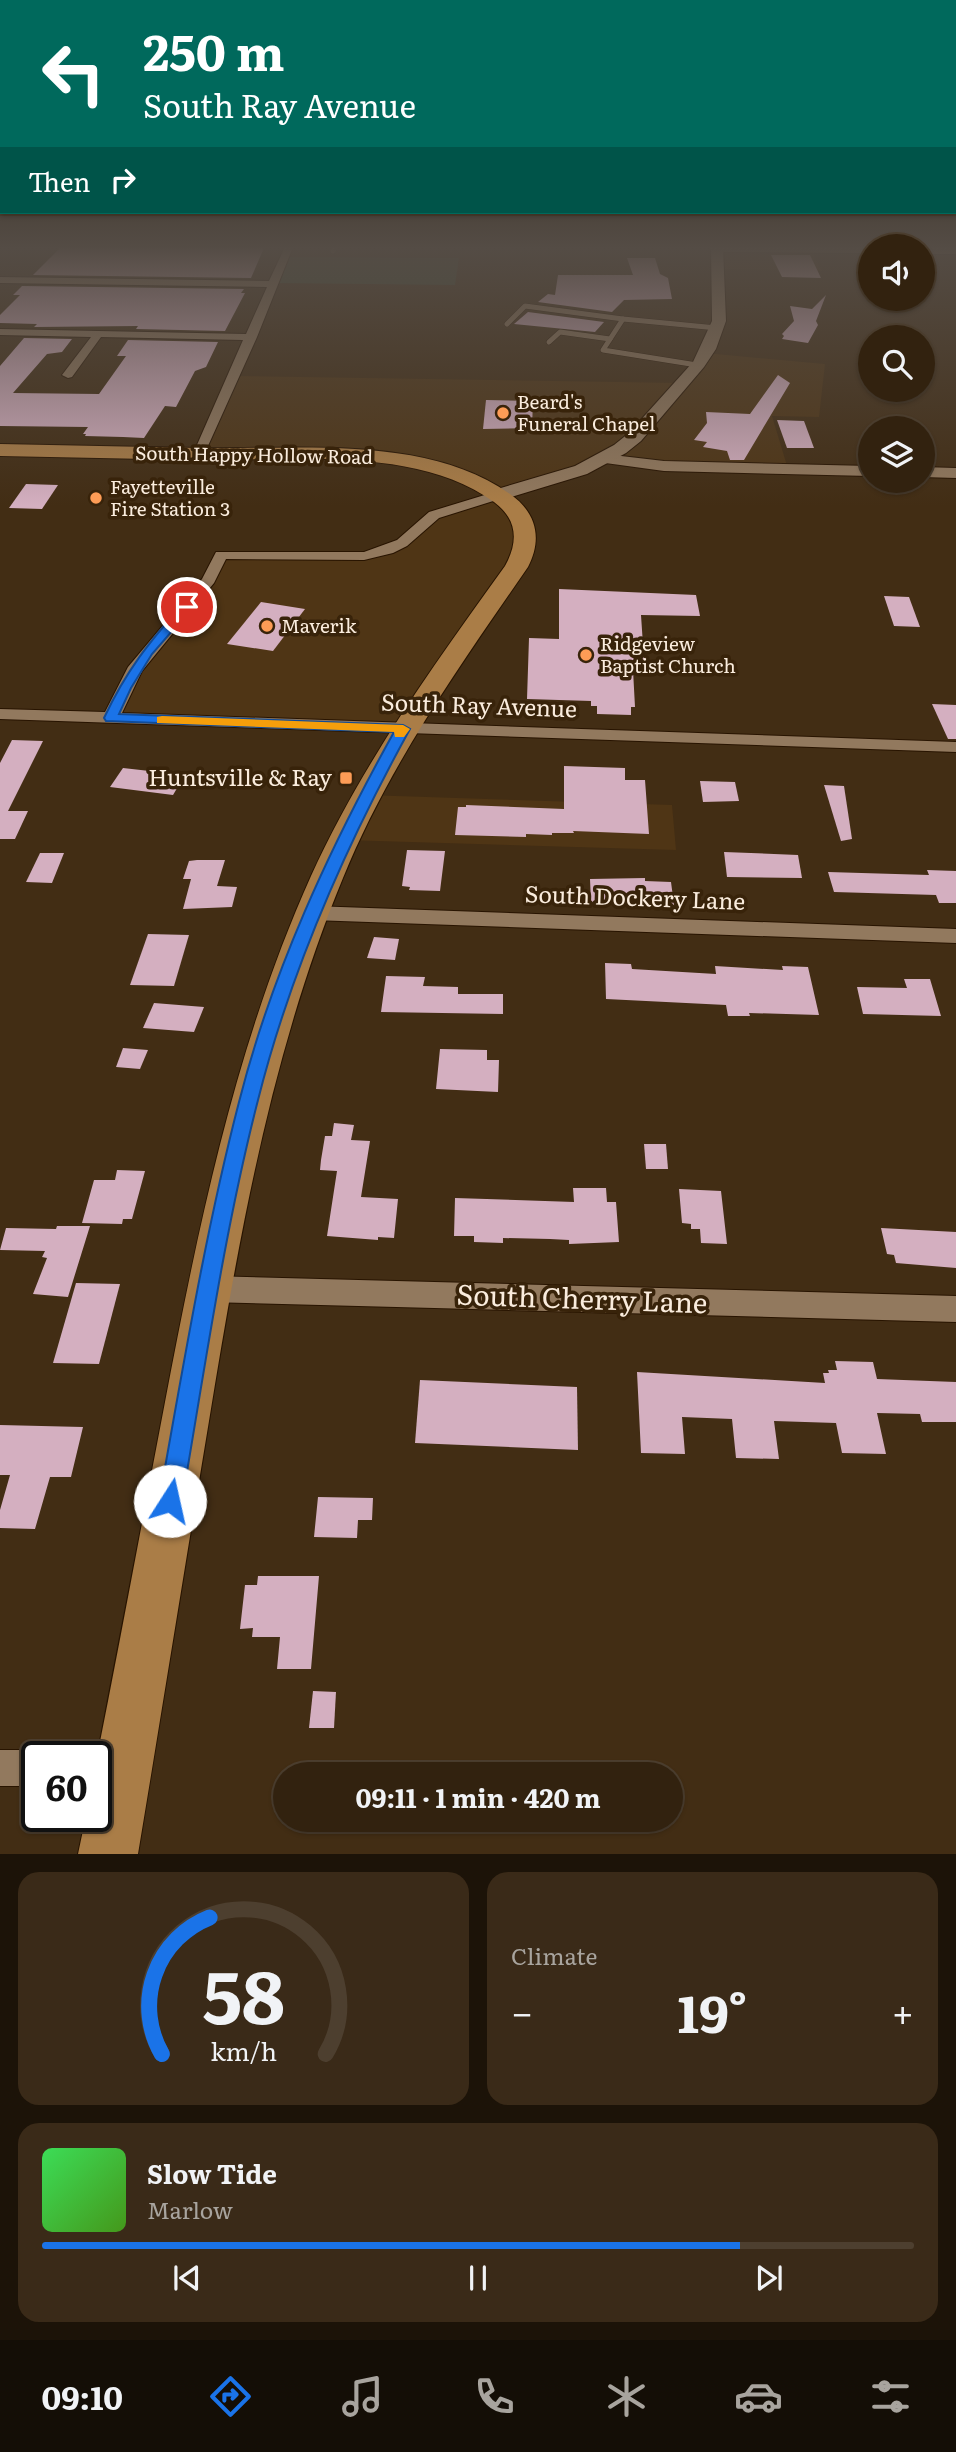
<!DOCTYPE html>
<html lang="en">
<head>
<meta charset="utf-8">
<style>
  :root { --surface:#32220f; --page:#3a2a18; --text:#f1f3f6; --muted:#a8a49e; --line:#4d3f2f; --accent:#1a73e8 }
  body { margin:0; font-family:Literata,serif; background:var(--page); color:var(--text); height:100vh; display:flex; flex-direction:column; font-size:26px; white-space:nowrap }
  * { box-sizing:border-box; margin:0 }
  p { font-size:23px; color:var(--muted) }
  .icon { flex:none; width:38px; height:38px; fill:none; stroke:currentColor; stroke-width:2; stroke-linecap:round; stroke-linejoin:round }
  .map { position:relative; height:1854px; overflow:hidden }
  .details { display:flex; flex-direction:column; gap:18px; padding:18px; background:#1c1308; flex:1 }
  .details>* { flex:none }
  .top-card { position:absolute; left:0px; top:0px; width:957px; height:214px; box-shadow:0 2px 5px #0004,0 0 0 2px var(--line); background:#00695c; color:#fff; overflow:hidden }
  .fabs { position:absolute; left:858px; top:234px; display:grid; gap:14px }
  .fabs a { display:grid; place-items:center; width:77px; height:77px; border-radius:50%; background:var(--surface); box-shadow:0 2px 5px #0004,0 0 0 2px var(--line); font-size:35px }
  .speed { position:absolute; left:21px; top:1741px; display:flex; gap:14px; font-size:35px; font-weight:700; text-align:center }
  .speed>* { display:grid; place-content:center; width:91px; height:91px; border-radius:50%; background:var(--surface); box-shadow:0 2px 5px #0004,0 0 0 2px var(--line); line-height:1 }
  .speed .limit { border:4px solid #111; border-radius:10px; background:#fff; color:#111 }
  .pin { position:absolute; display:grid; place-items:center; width:60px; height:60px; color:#fff; margin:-30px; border:4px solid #fff; border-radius:50%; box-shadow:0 2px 7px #0007 }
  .me { position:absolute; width:77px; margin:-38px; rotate:10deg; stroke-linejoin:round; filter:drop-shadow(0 0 5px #0008) }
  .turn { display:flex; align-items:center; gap:24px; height:147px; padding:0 28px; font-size:32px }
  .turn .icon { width:91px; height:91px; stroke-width:2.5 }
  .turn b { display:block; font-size:49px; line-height:60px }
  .then { display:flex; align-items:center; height:66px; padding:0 28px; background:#0003; gap:14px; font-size:26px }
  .big { font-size:52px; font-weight:700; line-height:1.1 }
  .details .widget { flex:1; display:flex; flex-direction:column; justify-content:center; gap:10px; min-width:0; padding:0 24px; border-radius:21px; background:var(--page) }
  .details .dial { align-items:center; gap:0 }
  .dial svg { height:182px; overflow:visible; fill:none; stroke:var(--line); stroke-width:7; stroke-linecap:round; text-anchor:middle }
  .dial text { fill:var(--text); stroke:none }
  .song { display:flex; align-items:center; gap:21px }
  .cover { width:84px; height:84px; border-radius:10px; background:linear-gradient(135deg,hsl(130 70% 55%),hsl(100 70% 35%)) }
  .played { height:7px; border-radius:4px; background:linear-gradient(90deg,var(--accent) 80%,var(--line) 80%) }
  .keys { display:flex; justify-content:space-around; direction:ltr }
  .heat { display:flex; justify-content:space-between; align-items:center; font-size:38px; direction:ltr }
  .details .tiles { flex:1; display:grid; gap:18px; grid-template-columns:1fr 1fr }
  .widget:last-child { grid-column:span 2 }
  .trip { position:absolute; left:273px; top:1762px; width:410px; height:70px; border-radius:35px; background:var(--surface); box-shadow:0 2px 5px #0004,0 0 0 2px var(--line); font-weight:700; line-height:70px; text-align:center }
  .dock { display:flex; height:112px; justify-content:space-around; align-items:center; background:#140e06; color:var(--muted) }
  .dock .icon { width:49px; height:49px }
  .dock .selected { color:var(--accent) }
  .dock b { font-size:32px; color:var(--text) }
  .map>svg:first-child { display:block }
</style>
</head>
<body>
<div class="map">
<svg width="956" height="1854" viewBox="0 0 956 1854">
  <rect width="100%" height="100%" fill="#422d14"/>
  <g fill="#4f3515">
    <polygon points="717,249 810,249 822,271 717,269"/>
    <polygon points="705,353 825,364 819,417 772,416 788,469 604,459 502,494 527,546 403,729 111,718 124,688 221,555 334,557 388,550 423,522 501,494 483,483 383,458 199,454 234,376 682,383"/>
    <polygon points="366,795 672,805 676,850 345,840"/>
  </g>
  <polygon fill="#3c4d35" points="285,257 459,258 455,285 273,283"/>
  <g fill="#d4afc0">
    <polygon points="61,247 173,247 264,248 251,278 33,275"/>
    <polygon points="771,255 810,255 821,278 782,277"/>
    <polygon points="627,258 655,258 660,274 668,278 672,299 624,300 612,312 538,302 548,294 555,295 558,275 633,275"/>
    <polygon points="22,286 244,289 241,293 245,293 225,331 136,329 138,326 34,327 37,324 0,323 0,315 20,295 13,295"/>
    <polygon points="826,295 816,321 818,325 808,343 782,339 784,336 782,334 794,321 790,306 812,309"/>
    <polygon points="528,312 604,322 595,332 514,324"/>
    <polygon points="24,338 72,339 62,352 47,354 13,393 99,394 126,356 117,356 128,340 218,342 206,367 195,371 176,407 165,406 144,438 123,437 85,436 86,434 83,434 88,427 0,426 0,366"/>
    <polygon points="778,375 790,383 744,460 730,460 727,451 703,447 707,442 694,440 707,423 706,412 750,414"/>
    <polygon points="486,400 533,401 532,428 483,429"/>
    <polygon points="777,420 804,421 814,448 787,448"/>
    <polygon points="26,484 58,485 42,509 9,508"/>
    <polygon points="559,589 696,595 700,616 641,615 644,660 636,660 636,670 633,670 635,707 631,707 631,715 597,714 597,706 591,706 591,701 527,699 529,638 559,639"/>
    <polygon points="884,596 909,597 920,627 894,626"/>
    <polygon points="261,602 305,609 273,651 227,644"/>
    <polygon points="932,704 956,705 956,739 948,739"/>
    <polygon points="12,740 43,741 8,811 28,811 15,839 0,839 0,763"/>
    <polygon points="564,766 625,768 625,780 645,780 649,834 573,831 574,833 552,833 552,835 526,834 526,837 455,835 458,807 466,807 466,805 564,809"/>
    <polygon points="123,768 185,775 173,795 110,787"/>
    <polygon points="700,781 735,782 739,801 703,802"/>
    <polygon points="824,785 844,786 852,839 841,841"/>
    <polygon points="407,850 445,851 440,891 409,890 410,887 402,886"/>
    <polygon points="724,852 798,855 802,878 727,877"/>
    <polygon points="40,853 64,853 52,883 26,882"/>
    <polygon points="197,860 225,860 217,886 237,887 232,907 183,909 191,879 183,879 189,861"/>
    <polygon points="927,870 956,871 956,903 939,903 936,895 834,892 828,872 929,875"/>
    <polygon points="645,878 645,881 671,882 674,905 591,902 590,879"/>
    <polygon points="148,934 189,935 174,986 130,985"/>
    <polygon points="374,937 399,939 395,960 367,958"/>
    <polygon points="605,963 631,964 632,969 716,974 715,966 783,970 782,966 808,967 819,1015 749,1013 750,1016 728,1016 726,1005 606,999"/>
    <polygon points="386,976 425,977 423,986 458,987 458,994 503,994 503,1014 381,1012"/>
    <polygon points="904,979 930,979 941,1016 863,1014 857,987 907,988"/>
    <polygon points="154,1003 204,1007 194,1032 143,1028"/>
    <polygon points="123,1048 148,1050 140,1069 116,1067"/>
    <polygon points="440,1049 487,1050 487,1060 499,1060 498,1092 436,1089"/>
    <polygon points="334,1123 354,1125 351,1140 370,1141 361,1197 398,1199 394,1238 378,1237 378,1240 327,1236 337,1171 320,1170 321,1160 325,1136 332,1136"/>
    <polygon points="644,1144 666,1144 668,1169 646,1169"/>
    <polygon points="117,1170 145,1171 132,1219 123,1219 122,1224 82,1223 94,1180 115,1180"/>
    <polygon points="573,1188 606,1188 607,1202 616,1202 619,1242 569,1244 569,1240 550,1239 503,1238 503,1243 474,1242 474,1236 454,1236 455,1198 574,1202"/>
    <polygon points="679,1189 721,1191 727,1244 701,1243 700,1229 691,1229 691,1224 682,1223"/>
    <polygon points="57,1226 90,1226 68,1297 33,1294 47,1258 42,1257 45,1251 0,1250 6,1228 56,1229"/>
    <polygon points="881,1228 956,1232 956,1268 896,1263 894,1255 887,1254"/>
    <polygon points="76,1283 120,1284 99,1364 53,1363"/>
    <polygon points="835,1361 873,1362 877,1379 956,1382 956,1422 922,1422 920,1414 877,1413 886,1454 842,1453 836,1423 774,1421 779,1459 736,1458 732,1419 682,1417 685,1454 641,1453 637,1372 825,1383 823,1373 829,1373 828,1370 837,1370"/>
    <polygon points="420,1380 577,1387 578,1450 415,1443"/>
    <polygon points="0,1425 83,1427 71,1477 50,1477 35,1529 0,1528 0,1510 10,1475 0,1475"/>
    <polygon points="318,1497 373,1498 372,1520 358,1520 357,1538 314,1537"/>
    <polygon points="258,1576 319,1576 311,1669 277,1669 280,1637 252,1637 253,1628 240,1629 245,1585 257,1585"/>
    <polygon points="313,1691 336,1692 334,1728 309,1728"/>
  </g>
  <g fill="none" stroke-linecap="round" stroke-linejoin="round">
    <defs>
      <g id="service">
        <polyline points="333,251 335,247"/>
        <polyline points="507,324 525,306 623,319"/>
        <polyline points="549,342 560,332 610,339"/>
        <polyline points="697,365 603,350 623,319 717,328"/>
      </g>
      <g id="minor">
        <polygon points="285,247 293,247 257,337 203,457 195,457 193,454 243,340 101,337 72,377 68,378 62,375 91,337 0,335 0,329 246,334 267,287 0,283 0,277 269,281"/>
        <polygon points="716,247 870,247 870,253 717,252 713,249"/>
        <rect x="922" y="248" width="34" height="6"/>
        <polygon points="501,490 508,494 506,497 439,518 407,546 393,553 364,560 226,559 214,583 142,671 122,713 956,742 956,752 0,719 0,709 105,712 128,667 202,579 216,552 364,552 397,540 429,512"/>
        <polygon points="312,906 956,929 956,943 312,920 305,918 302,913 305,908"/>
        <polygon points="208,1276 956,1296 956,1322 208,1302 198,1298 194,1289 198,1280"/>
        <polygon points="0,1750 37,1750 50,1755 37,1757 37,1786 0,1786"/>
      </g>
      <g id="tertiary">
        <polygon points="604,454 664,461 870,466 870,476 664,471 598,462 596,459 598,456"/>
        <polygon points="922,467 956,468 956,478 922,477"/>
      </g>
      <polygon id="secondary" points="711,247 723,247 726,321 716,349 704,367 641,441 626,453 587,474 508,498 494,498 492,494 494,490 575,466 614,445 629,433 693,362 712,321"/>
      <path id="primary" d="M0 444C66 445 132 447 198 448 296 450 426 434 510 494 536 512 543 538 528 567 459 667 389 765 343 878 271 1052 239 1237 209 1421 185 1565 162 1710 138 1854H78L86 1816H96V1762C120 1642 142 1522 165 1402 199 1223 236 1043 311 876 362 764 433 666 505 566 519 541 517 519 494 502 416 445 289 461 197 460 132 459 66 457 0 456Z"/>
    </defs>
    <use href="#service" stroke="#281400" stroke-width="6"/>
    <use href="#minor" stroke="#281400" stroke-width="2"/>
    <use href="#tertiary" stroke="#281400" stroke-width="2"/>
    <use href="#secondary" stroke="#281400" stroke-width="2"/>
    <use href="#primary" stroke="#281400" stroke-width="2"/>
    <use href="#service" stroke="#92795e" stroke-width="5"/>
    <use href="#minor" fill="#92795e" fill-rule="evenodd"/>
    <use href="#tertiary" fill="#92795e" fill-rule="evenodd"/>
    <use href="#secondary" fill="#92795e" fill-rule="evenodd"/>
    <use href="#primary" fill="#aa7d47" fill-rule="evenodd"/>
  </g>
  <linearGradient id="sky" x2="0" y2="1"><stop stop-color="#24190b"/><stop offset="0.49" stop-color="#544c45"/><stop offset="1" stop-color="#544c45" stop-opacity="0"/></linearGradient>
  <rect width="956" height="506" fill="url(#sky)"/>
  <path fill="#1a73e8" stroke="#114b97" stroke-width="2" d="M183 604 193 607 152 654 131 688 119 714 403 725 410 729C345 847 291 969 258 1100 224 1232 205 1368 182 1501L179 1510 170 1513 162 1510 159 1501C183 1368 205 1233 239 1102 272 972 329 849 394 732L106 721 104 718C126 671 149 642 183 604Z"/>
  <polygon fill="#f59e0b" points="162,716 403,725 410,729 404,737 395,737 394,732 157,723 157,717"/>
  <g fill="#fd9c56" stroke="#38230a" stroke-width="2.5">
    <circle cx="503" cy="413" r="7"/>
    <circle cx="96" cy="498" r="7"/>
    <circle cx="267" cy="626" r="7"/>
    <circle cx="586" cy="655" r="7"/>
    <rect x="339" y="771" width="14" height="14" rx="3.5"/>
  </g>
  <g text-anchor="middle" stroke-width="7" stroke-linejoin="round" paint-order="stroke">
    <g font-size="19" fill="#faecdd" stroke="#38230a" text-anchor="start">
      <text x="517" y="409">Beard's<tspan x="517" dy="22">Funeral Chapel</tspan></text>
      <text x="110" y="494">Fayetteville<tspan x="110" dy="22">Fire Station 3</tspan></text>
      <text x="281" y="633">Maverik</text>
      <text x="600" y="651">Ridgeview<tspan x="600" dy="22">Baptist Church</tspan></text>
    </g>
    <g font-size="19" fill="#faecdd" stroke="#38230a">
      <text transform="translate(254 455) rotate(1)" y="7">South Happy Hollow Road</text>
    </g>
    <g font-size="23" fill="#faecdd" stroke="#38230a">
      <text transform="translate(479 706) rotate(2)" y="8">South Ray Avenue</text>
      <text transform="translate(635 898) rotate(2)" y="8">South Dockery Lane</text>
    </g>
    <g font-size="23" fill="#faecdd" stroke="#38230a" text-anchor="end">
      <text x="332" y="786">Huntsville &amp; Ray</text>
    </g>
    <g font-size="28" fill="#faecdd" stroke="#38230a">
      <text transform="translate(582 1299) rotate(2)" y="10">South Cherry Lane</text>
    </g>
  </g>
</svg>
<div class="fabs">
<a><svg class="icon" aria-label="sound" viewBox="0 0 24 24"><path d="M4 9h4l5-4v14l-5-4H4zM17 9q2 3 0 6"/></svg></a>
<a><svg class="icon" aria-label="search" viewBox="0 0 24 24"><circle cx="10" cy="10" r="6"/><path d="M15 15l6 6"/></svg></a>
<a><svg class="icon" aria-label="layers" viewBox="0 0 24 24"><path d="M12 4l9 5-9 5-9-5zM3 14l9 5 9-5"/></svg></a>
</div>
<div class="speed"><div class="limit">60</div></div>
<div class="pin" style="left:187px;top:607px;background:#d93025"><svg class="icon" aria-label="arrive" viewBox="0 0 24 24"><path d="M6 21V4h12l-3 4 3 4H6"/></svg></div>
<svg class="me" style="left:170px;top:1501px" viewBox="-20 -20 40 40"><circle r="19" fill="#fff"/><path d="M0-13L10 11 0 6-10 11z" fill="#1a73e8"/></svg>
<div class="trip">09:11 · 1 min · 420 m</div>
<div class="top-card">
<div class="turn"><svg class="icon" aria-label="left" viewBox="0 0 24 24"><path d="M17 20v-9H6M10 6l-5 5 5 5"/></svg><div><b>250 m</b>South Ray Avenue</div></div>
<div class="then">Then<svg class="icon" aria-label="right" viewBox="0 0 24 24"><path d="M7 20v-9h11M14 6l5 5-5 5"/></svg></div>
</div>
</div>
<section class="details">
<div class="tiles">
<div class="widget dial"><svg viewBox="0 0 100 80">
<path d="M14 69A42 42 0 1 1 86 69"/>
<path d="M14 69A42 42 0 0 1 35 9" stroke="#1a73e8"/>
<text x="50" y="56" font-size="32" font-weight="700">58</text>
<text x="50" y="72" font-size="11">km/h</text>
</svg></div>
<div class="widget"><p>Climate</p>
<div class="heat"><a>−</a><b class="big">19°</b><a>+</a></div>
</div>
<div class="widget">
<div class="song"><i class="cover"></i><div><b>Slow Tide</b><p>Marlow</p></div></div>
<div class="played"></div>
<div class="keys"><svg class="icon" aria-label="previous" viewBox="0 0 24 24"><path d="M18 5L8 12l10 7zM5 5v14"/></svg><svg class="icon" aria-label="pause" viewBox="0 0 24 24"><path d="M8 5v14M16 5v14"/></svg><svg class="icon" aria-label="next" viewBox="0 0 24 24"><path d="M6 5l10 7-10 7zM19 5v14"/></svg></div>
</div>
</div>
</section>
<nav class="dock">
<b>09:10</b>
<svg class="icon selected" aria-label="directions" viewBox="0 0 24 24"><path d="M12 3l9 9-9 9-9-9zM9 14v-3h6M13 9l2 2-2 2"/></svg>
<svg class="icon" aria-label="music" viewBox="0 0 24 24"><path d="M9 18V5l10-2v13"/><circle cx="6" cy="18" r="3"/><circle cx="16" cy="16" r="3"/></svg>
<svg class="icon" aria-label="phone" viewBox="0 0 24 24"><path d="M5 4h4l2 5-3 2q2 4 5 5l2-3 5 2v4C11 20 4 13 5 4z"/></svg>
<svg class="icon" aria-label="climate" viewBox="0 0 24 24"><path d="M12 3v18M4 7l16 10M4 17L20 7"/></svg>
<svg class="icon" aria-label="car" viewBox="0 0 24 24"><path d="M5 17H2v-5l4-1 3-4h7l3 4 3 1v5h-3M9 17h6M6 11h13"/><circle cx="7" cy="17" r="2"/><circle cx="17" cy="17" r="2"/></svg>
<svg class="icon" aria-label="filters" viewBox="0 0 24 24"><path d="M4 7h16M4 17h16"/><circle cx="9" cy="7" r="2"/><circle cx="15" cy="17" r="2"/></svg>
</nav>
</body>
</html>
